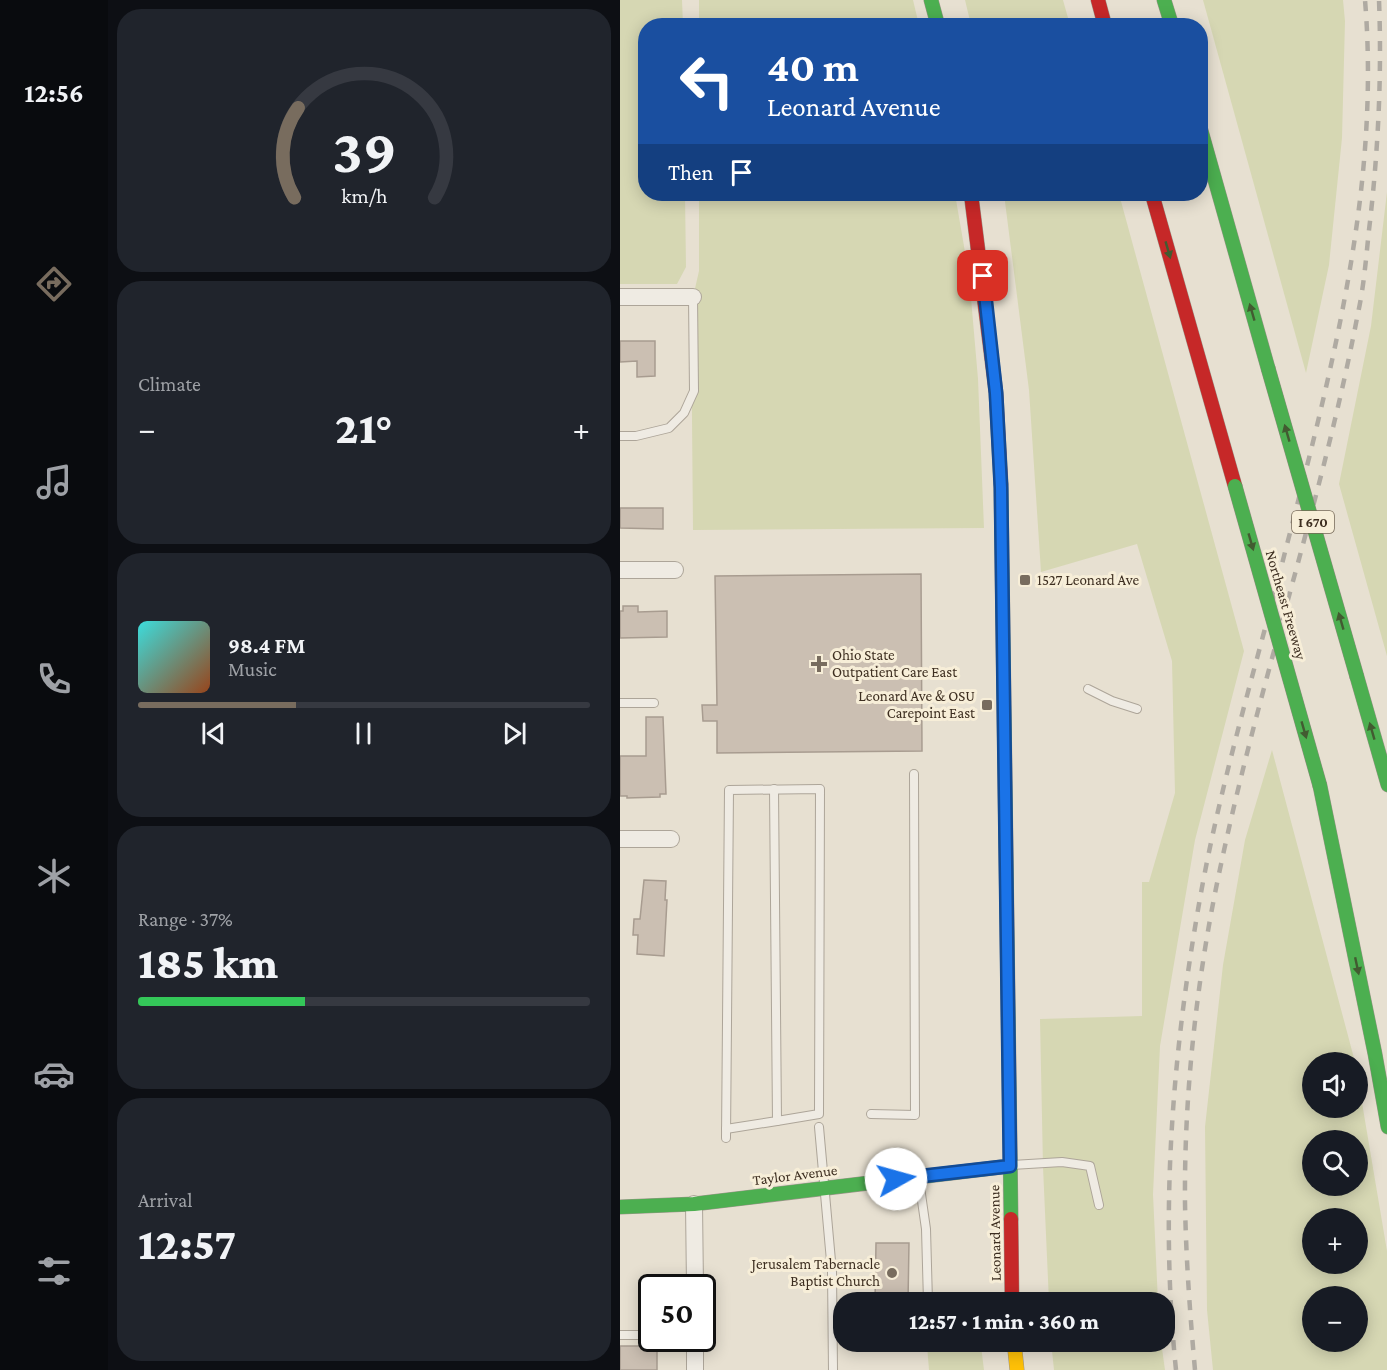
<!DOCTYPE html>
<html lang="en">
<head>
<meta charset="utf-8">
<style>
  :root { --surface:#171b24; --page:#20242c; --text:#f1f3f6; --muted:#9ea1a6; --line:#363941; --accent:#786c5e }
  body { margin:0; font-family:"Crimson Pro",serif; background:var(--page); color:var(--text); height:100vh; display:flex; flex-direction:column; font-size:22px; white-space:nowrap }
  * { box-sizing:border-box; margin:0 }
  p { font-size:20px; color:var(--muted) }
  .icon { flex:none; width:33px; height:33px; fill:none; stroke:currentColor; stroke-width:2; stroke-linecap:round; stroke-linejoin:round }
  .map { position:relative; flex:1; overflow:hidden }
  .details { display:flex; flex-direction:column; gap:9px; padding:9px; background:#0d0f14; width:512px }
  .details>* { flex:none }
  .guide { position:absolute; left:18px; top:18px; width:570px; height:183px; border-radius:24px; box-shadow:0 3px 15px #0003; background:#1a4fa0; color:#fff; overflow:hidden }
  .fabs { position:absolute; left:682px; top:1052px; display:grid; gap:12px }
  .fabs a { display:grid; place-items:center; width:66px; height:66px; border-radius:50%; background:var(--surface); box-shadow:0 3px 15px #0003; font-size:30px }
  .speed { position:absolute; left:18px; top:1274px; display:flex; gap:12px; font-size:30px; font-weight:700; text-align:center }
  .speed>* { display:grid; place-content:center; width:78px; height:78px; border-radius:50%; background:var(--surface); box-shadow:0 3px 15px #0003; line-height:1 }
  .speed .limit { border:3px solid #111; border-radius:9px; background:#fff; color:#111 }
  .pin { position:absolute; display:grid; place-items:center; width:51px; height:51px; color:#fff; margin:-26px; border-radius:12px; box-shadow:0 3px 9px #0006 }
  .me { position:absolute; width:66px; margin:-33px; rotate:83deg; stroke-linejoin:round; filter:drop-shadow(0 0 4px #0008) }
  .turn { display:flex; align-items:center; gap:21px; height:126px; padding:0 30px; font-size:27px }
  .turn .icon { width:78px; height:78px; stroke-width:2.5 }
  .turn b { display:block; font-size:42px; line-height:51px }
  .then { display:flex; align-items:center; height:57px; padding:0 30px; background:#0003; gap:12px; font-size:22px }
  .big { font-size:45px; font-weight:800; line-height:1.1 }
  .details .tile { flex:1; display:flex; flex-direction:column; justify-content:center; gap:9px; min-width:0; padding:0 21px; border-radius:24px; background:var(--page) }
  .details .dial { align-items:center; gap:0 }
  .dial svg { height:156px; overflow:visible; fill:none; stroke:var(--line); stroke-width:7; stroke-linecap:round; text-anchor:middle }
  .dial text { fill:var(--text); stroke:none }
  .song { display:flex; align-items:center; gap:18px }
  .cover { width:72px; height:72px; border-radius:9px; background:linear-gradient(135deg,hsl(180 70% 55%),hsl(20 70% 35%)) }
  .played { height:6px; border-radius:3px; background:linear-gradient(90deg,var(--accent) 35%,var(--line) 35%) }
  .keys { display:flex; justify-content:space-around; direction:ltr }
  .heat { display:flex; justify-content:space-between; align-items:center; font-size:33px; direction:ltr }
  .charge { height:9px; border-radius:4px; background:linear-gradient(90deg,#34c759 37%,var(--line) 0) }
  .trip { position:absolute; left:213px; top:1292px; width:342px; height:60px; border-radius:24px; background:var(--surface); box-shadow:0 3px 15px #0003; font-weight:800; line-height:60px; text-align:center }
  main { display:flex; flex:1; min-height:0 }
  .menu { display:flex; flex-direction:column; width:108px; justify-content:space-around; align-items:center; background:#090b0e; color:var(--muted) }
  .menu .icon { width:42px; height:42px }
  .menu .current { color:var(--accent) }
  .menu b { font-size:27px; color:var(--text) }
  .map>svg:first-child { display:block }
</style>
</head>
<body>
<main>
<nav class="menu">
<b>12:56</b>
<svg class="icon current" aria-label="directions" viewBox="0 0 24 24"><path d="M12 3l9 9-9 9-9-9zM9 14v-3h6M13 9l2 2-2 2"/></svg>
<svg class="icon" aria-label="music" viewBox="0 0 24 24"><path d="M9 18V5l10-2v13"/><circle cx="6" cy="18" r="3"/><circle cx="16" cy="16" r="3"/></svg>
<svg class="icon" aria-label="phone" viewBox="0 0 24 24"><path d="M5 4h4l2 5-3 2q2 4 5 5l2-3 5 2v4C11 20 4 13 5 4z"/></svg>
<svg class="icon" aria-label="climate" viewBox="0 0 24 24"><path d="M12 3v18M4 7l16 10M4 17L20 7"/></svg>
<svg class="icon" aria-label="car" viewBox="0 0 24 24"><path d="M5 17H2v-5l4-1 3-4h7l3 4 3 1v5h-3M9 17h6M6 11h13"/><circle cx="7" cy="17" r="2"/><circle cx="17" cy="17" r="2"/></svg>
<svg class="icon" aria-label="filters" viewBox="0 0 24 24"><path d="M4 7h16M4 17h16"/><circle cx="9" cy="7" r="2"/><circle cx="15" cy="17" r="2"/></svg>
</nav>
<section class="details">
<div class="tile dial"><svg viewBox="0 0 100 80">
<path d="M14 69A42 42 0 1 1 86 69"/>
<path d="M14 69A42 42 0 0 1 16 23" stroke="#786c5e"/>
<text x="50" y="56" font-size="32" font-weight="700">39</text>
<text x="50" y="72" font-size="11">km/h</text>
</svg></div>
<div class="tile"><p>Climate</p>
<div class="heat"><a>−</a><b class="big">21°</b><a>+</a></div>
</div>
<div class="tile">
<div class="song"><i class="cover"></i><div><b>98.4 FM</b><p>Music</p></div></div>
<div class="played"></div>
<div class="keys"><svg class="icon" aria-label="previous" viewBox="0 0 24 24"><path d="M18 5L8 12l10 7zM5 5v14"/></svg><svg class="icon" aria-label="pause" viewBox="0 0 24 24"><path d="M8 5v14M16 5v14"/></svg><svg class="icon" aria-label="next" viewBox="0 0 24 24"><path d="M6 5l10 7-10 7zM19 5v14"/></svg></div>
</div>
<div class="tile"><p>Range · 37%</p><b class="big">185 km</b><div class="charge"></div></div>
<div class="tile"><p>Arrival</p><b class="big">12:57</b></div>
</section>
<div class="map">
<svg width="768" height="1370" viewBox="0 0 768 1370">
  <rect width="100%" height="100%" fill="#e7e0d1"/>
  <g fill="#d6d7b3" fill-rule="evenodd">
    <polygon points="0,0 62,0 63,25 26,26 26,194 65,194 66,267 57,284 0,284"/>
    <polygon points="79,0 293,0 299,25 79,25"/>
    <polygon points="345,0 443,0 450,25 351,25"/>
    <polygon points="583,0 723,0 725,21 722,138 709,265 686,373"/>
    <polygon points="767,192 768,656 767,656 719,484 751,326"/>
    <polygon points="79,194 335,194 349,275 358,379 364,528 73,530 71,306 79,271"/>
    <polygon points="384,194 499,194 624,651 575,840 540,1046 533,1194 538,1302 429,1302 423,1167 420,1019 522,1016 522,882 529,882 555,793 552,661 517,544 421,572 409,390"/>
    <path d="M652 750 735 1062H693V1107H738V1079L767 1251V1370H593L587 1310 585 1127 603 965 625 840ZM693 1140H738V1185H693ZM693 1218H738V1263H693ZM693 1296H738V1341H693Z"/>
    <polygon points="431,1341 541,1341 545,1370 434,1370"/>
    <polygon points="307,1345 361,1346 364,1370 309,1370"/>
  </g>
  <g fill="#cbbfb2" stroke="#a89c90" stroke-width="1.5">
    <polygon points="0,341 35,341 35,376 17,377 17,361 0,362"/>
    <polygon points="0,508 43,508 43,529 0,528"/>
    <polygon points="301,574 302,751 97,753 97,721 83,721 82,705 97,705 95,576"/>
    <polygon points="3,606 18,606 18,612 47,611 47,637 0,638 0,611 3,611"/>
    <polygon points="26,717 43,717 46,794 40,794 40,797 7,798 7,796 0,796 0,756 26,756"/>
    <polygon points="24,880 46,881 45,900 47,900 44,956 17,954 18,935 13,935 14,919 20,919"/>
    <polygon points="256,1243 289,1243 288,1302 255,1302"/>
    <rect x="0" y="1346" width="37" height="24"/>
  </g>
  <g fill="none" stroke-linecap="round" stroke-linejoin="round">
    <defs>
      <g id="lane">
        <polyline points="0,436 16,436 49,428 64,413 74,391 73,297"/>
        <polyline points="468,689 492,701 517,709"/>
        <polyline points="0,703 34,703"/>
        <polyline points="251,1114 295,1115 294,774"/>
        <polyline points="199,1127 212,1272 213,1370"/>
        <polyline points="106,1129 157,1121 154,789"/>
        <polyline points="106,1138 109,790 200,789 199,1114 157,1121"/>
        <polyline points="393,1165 442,1162 470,1166 479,1205"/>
        <polyline points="299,1180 306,1229 308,1302"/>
        <polyline points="0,1335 32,1335"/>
        <polyline points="250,1341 261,1341"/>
      </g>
      <g id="street">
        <polyline points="0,297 73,297"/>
        <polyline points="0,570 55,570"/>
        <polyline points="0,839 51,839"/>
        <polyline points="74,1204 75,1287"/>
        <polyline points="75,1338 75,1370"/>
      </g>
      <g id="fast">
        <polyline points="311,0 318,26"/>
        <polyline points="544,0 552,26"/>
        <polyline points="580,127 648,368"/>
        <polyline points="381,484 391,1219"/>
        <polyline points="737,677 768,785"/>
        <polyline points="700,786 755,1054 768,1127"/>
        <polyline points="0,1207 74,1204 390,1166"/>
      </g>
      <polyline id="slow" points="394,1341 397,1370"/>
      <g id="jam">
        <polyline points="478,0 485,26"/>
        <polyline points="351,194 376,393 381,484"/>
        <polyline points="532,194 615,486"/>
        <polyline points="391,1219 392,1302"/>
      </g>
    </defs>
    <use href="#lane" stroke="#ada599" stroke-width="10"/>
    <use href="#street" stroke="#ada599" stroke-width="18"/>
    <use href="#fast" stroke="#9c958a" stroke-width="15"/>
    <use href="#slow" stroke="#9c958a" stroke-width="15"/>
    <use href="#jam" stroke="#9c958a" stroke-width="15"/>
    <use href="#lane" stroke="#efebe3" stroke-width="8"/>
    <use href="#street" stroke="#efebe3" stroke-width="16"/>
    <use href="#fast" stroke="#4caf50" stroke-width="14"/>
    <use href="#slow" stroke="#ffc107" stroke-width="14"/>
    <use href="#jam" stroke="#c62828" stroke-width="14"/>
    <g stroke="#afaaa2" stroke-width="4.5" stroke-dasharray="10 10" stroke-linecap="butt">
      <path d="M556 1370C540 1214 552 1057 579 904 599 789 633 677 662 564 709 380 761 192 745 0"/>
      <path d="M575 1370C570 1314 566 1259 565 1203 564 1093 577 976 600 869 639 683 702 501 738 313 744 286 746 258 749 230 758 154 762 77 759 0"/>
    </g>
    <defs>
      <g id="fast-bridge">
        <polyline points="648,368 737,677"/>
        <polyline points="615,486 700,786"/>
      </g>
    </defs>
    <use href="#fast-bridge" stroke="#928b80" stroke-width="15" stroke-linecap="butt"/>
    <use href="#fast-bridge" stroke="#4caf50" stroke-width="14"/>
  </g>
  <defs><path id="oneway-solid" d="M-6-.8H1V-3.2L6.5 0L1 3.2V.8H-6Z" transform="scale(1.5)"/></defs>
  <g fill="#425b31">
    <use href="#oneway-solid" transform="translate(548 250) rotate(74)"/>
    <use href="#oneway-solid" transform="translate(632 312) rotate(-106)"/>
    <use href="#oneway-solid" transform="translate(667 433) rotate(-106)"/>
    <use href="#oneway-solid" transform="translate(631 542) rotate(74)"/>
    <use href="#oneway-solid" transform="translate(721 621) rotate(-106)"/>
    <use href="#oneway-solid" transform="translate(684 730) rotate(74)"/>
    <use href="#oneway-solid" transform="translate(752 731) rotate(-106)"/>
    <use href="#oneway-solid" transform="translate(737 966) rotate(78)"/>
  </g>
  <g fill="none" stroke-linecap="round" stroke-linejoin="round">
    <defs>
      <polyline id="route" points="276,1179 390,1166 381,488 376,393 363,276"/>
    </defs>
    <use href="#route" stroke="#114b97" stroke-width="15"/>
    <use href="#route" stroke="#1a73e8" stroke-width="10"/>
  </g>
  <g fill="#786c5e" stroke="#f7eed8" stroke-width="2">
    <rect x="399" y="574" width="12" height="12" rx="3"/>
    <path d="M196 655h6v6h6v6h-6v6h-6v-6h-6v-6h6z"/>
    <rect x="361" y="699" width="12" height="12" rx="3"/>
    <circle cx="272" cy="1273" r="6"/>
  </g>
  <g text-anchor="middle" stroke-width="6" stroke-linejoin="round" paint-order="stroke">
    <rect fill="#f7eed8" stroke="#756857" stroke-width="1.5" x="672" y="511" width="42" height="22" rx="4.5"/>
    <g font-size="14" font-weight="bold" fill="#3d2e20">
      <text x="693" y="527">I 670</text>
    </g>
    <g font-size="15" fill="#3d2e20" stroke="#f7eed8" text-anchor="start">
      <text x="417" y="585">1527 Leonard Ave</text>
      <text x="212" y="660">Ohio State<tspan x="212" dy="17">Outpatient Care East</tspan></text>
      <text x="355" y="701" text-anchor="end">Leonard Ave &amp; OSU<tspan x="355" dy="17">Carepoint East</tspan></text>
      <text x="260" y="1269" text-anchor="end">Jerusalem Tabernacle<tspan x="260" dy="17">Baptist Church</tspan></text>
    </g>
    <g font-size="15" fill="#3d2e20" stroke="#f7eed8">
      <text transform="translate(666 605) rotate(74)" y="5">Northeast Freeway</text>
      <text transform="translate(175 1175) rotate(-7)" y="5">Taylor Avenue</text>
      <text transform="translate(375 1233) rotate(-91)" y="5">Leonard Avenue</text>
    </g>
  </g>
</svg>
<div class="fabs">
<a><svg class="icon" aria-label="sound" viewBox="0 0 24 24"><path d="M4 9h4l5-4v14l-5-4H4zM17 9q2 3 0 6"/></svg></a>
<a><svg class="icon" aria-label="search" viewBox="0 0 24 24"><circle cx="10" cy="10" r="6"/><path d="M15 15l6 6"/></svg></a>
<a>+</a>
<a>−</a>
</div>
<div class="speed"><div class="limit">50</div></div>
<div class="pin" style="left:363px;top:276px;background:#d93025"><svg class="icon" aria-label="arrive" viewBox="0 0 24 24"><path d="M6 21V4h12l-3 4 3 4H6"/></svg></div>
<svg class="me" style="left:276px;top:1179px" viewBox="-20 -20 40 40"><circle r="19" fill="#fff"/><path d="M0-13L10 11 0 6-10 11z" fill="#1a73e8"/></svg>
<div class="trip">12:57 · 1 min · 360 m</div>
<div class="guide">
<div class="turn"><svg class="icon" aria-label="left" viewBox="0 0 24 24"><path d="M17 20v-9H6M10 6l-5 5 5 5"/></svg><div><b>40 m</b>Leonard Avenue</div></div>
<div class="then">Then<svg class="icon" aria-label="arrive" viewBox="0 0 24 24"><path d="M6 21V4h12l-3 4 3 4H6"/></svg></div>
</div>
</div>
</main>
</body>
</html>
